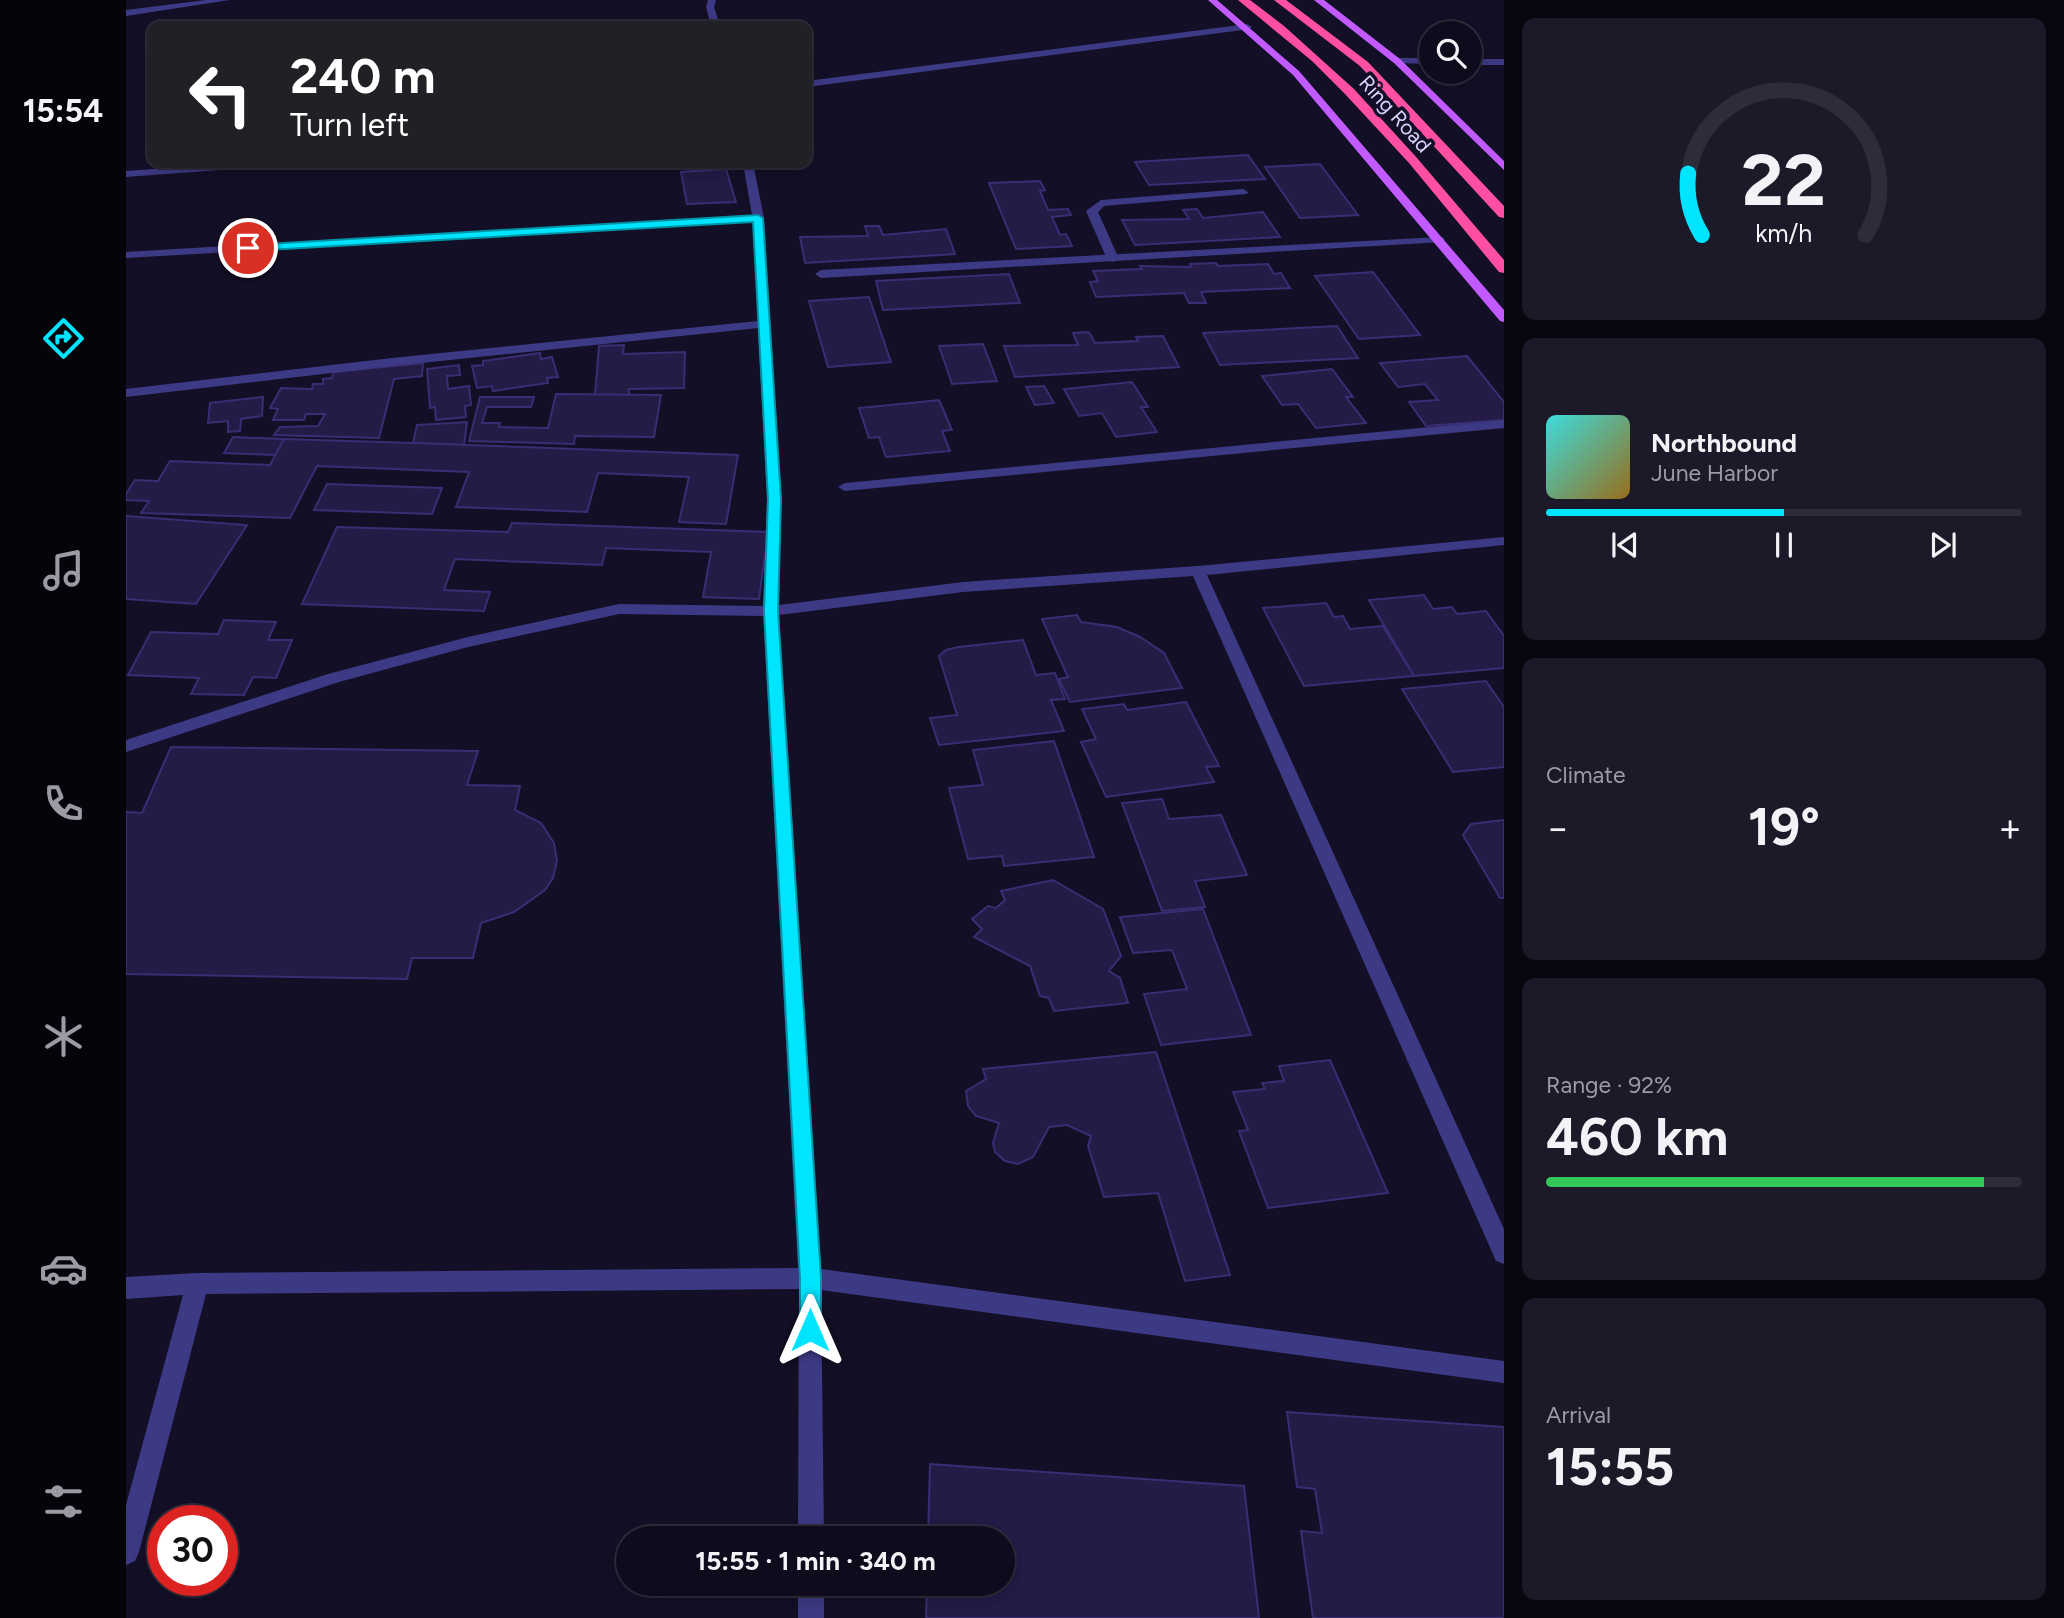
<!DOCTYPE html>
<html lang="en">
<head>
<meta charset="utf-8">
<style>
  :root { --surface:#0e0b1c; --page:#1c1929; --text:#f1f3f6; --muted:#9b9ba3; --line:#2e2b3b; --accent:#00e5ff }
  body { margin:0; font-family:Figtree,sans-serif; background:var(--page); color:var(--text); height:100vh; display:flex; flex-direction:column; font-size:26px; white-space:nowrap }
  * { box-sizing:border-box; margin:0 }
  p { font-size:23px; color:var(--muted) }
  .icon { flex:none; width:38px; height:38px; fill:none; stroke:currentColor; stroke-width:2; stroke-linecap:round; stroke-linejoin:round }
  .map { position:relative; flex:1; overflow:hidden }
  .sheet { display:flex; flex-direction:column; gap:18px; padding:18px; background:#08060f; width:560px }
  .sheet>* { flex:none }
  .hud { position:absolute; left:21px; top:21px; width:665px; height:147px; border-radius:14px; box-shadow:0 4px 18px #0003,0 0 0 2px var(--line); background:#202124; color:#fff; overflow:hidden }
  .controls { position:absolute; left:1293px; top:21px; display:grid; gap:14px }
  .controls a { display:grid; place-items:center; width:63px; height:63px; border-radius:50%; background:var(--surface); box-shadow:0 4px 18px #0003,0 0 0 2px var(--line); font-size:35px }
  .speed { position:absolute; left:21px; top:1505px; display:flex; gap:14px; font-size:35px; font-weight:700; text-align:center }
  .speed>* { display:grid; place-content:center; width:91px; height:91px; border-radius:50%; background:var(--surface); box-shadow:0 4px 18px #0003,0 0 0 2px var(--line); line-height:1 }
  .speed .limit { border:10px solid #d22; background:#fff; color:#111 }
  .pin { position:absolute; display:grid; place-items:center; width:60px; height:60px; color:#fff; margin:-30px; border:4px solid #fff; border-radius:50%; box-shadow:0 2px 7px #0007 }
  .me { position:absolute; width:77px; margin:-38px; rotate:0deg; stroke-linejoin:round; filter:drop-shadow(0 0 5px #0008) }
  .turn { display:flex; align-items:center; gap:24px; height:147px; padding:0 28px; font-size:32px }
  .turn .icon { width:91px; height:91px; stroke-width:2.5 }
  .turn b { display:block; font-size:49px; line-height:60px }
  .big { font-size:52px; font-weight:700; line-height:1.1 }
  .sheet .card { flex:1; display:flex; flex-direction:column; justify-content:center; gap:10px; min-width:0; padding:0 24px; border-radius:14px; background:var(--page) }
  .sheet .dial { align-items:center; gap:0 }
  .dial svg { height:182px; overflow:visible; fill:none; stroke:var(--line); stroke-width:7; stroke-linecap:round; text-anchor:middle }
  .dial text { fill:var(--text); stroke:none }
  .song { display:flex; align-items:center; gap:21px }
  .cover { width:84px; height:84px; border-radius:10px; background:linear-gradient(135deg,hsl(180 70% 55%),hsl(40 70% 35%)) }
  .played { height:7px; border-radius:4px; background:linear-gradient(90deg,var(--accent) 50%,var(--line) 50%) }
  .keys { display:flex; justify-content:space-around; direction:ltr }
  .heat { display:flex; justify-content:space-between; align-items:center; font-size:38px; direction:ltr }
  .charge { height:10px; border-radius:5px; background:linear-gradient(90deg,#34c759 92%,var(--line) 0) }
  .trip { position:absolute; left:490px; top:1526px; width:399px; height:70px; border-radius:35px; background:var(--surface); box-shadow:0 4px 18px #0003,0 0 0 2px var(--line); font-weight:700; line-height:70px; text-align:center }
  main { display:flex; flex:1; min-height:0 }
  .dock { display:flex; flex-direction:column; width:126px; justify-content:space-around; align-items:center; background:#06040b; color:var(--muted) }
  .dock .icon { width:49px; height:49px }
  .dock .on { color:var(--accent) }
  .dock b { font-size:32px; color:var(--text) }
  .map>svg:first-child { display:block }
</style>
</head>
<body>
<main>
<nav class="dock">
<b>15:54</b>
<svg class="icon on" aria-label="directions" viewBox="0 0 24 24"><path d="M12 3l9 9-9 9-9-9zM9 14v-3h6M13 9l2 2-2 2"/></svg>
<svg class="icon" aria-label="music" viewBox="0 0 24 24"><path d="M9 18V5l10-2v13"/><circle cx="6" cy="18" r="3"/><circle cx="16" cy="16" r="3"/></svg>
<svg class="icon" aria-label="phone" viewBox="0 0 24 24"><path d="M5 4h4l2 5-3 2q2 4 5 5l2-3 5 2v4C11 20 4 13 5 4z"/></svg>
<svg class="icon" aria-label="climate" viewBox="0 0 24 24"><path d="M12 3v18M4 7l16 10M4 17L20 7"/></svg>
<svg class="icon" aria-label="car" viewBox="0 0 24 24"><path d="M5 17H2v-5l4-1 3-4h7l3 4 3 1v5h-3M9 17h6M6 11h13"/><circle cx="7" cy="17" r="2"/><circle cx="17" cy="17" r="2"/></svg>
<svg class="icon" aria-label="filters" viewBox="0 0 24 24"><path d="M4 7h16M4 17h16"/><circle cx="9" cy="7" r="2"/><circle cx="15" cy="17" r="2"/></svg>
</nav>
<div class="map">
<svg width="1378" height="1618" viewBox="0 0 1378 1618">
  <rect width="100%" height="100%" fill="#130f26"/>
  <g fill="#241b47" stroke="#3b2d73" stroke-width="2">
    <polygon points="1122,155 1139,179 1023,185 1009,162"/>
    <polygon points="1194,164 1232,215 1174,218 1139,167"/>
    <polygon points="600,169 610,202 561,204 555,172"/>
    <polygon points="914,181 919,190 914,191 922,210 942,209 945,215 926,217 934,235 940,234 946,246 890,249 863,183"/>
    <polygon points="1071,209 1077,218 1137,212 1154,237 1009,245 996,220 1063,219 1057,210"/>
    <polygon points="739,226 753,226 757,235 820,229 829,254 679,263 674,237 742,236"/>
    <polygon points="1090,263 1092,266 1142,264 1148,274 1155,273 1164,288 1075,292 1080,303 1063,303 1058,293 970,297 964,282 972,281 967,271 1016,269 1014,266 1065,267 1064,264"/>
    <polygon points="1247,272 1294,335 1233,339 1189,276"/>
    <polygon points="883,274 894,303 757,310 750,281"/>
    <polygon points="743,297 765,362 702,367 683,301"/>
    <polygon points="1211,326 1232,358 1094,365 1077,333"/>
    <polygon points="963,332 969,343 1012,341 1010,337 1037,336 1053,367 889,377 878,346 952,345 947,333"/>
    <polygon points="857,344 871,381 826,384 813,346"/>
    <polygon points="498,345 497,354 559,352 558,388 503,389 503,395 469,395 473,346"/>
    <polygon points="414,353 415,359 426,357 432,377 421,378 422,383 367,391 366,386 351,388 346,366 357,365 357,361"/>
    <polygon points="1341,356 1378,402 1378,420 1300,426 1283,402 1312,400 1299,384 1272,387 1254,363"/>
    <polygon points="297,363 296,376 268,379 253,438 148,435 154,427 192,426 199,414 180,414 178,420 147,420 152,409 144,408 155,388 186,389 187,384 197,384 197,379 206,378 208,372"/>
    <polygon points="333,365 334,375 321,376 322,389 343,386 345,405 339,406 340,417 310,420 309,407 304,408 301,369"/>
    <polygon points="1206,369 1227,397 1220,397 1240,423 1190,428 1172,404 1156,405 1136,376"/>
    <polygon points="1006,382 1022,407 1015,407 1031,432 990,437 976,413 953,416 938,389"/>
    <polygon points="918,386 928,403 909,405 900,387"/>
    <polygon points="430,394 535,395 528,437 449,436 448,444 343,441 354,397 408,397 405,407 361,407 356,423 374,423 373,427 422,428"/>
    <polygon points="137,397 136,416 115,419 114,431 102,432 102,421 82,423 84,403"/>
    <polygon points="813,400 826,430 816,431 824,451 760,457 753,437 743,438 733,408"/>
    <polygon points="341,422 338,445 287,443 291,425"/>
    <polygon points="107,437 158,439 150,455 98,453"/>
    <polygon points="158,439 287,443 612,455 600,524 553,522 563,477 472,473 461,512 330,507 343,472 191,466 164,518 15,513 23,501 0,500 0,494 9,480 32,481 44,461 144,465"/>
    <polygon points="201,484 316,488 306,514 188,510"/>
    <polygon points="0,516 121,525 70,604 0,599"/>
    <polygon points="386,523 642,532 633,599 577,597 585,552 480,548 476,565 329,559 318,590 364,592 358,611 176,604 211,527 382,532"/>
    <polygon points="1298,595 1307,609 1326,607 1331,614 1360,611 1378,636 1378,668 1288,676 1243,600"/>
    <polygon points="1200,603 1208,617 1217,616 1224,629 1257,626 1288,676 1178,686 1137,608"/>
    <polygon points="951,615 955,622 991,627 1014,637 1038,653 1056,688 944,702 933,679 942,677 916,619"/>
    <polygon points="98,620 150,622 142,640 166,640 150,678 127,677 118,695 65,694 73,678 2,675 25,632 92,634"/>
    <polygon points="897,640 910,675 929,673 939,699 925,700 938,731 813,745 804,718 831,715 813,656 820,650 832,647"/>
    <polygon points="1360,681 1378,707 1378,767 1327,772 1276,689"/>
    <polygon points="1060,702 1093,766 1080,767 1088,782 980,797 955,742 970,739 956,709 998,704 1001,710"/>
    <polygon points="928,741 968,857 878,866 876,856 842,859 823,788 857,785 847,750"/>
    <polygon points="45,747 352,751 341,785 394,786 389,810 415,823 428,843 431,861 427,878 419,890 388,912 355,923 347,958 286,958 281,979 0,974 0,812 16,813"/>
    <polygon points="1036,799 1043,819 1095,815 1121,875 1069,881 1079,907 1036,911 996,803"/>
    <polygon points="1378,820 1378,898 1374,898 1337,835 1345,824"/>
    <polygon points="927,880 977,909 995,956 983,971 994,978 1002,1003 928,1011 923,998 914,996 904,966 848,937 856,929 846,919 862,906 870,908 879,900 875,891"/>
    <polygon points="1077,909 1125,1035 1035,1045 1018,994 1061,989 1046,950 1007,953 994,917"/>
    <polygon points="1030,1052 1104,1275 1059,1281 1032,1193 978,1197 962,1146 965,1136 941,1125 923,1127 907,1157 892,1164 879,1161 869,1152 867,1143 873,1123 850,1116 842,1106 840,1091 860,1079 857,1069"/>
    <polygon points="1204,1060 1262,1193 1142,1208 1113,1131 1122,1130 1107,1092 1139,1089 1136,1083 1158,1081 1153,1066"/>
    <polygon points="1161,1412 1378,1427 1378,1618 1187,1618 1175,1531 1196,1533 1189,1489 1171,1487"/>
    <polygon points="804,1464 1118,1486 1133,1618 800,1618 801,1584 877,1584 877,1538 802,1538"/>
  </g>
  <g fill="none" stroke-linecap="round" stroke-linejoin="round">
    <g fill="#3d3a85" fill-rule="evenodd">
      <polygon points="1117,189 1122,192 1121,194 978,206 972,212 993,259 987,262 981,259 960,211 975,200"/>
      <polygon points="493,604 645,606 653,611 645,616 493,614 342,647 213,682 0,752 0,740 202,674 342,637"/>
    </g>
    <g fill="#3d3a85" fill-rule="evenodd">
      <polygon points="80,0 104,0 0,16 0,10"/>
      <polygon points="582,0 590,0 588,7 594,26 585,26 580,7"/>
      <polygon points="1121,24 1126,27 1124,29 681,87 681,81"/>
      <polygon points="1271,58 1306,58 1306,64 1268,63 1266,61"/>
      <rect x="1344" y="59" width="34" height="6"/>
      <polygon points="106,163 150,163 145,166 0,177 0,171"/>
      <polygon points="617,163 627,163 638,218 655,499 653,605 837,582 1072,566 1378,537 1378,545 1081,575 1378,1229 1378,1264 1370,1261 1067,576 837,592 653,615 695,1269 1378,1361 1378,1383 695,1290 698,1538 672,1538 673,1289 80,1294 13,1552 9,1561 0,1565 0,1505 57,1295 0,1299 0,1277 71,1273 672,1268 637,611 641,499 632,328 266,366 0,397 0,389 266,358 632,321 627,222 0,258 0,252 626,215"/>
      <polygon points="1314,237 1318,238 1318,242 695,278 689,274 695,270"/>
      <polygon points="1378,420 1378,428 719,491 712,487 719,483"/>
      <rect x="672" y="1584" width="26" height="34"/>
    </g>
    <g fill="#c25bff" fill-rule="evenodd">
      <polygon points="1082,0 1091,0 1173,71 1378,310 1378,322 1374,321 1167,75"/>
      <polygon points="1188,0 1198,0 1274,59 1378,161 1378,170 1268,63"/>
    </g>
    <g fill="#ff4fa3" fill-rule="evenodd">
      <polygon points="1112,0 1124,0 1158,26 1228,89 1291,158 1378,260 1378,273 1373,272 1283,163 1219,94 1186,61"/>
      <polygon points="1148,0 1160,0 1242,62 1378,206 1378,218 1373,217 1234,66"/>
    </g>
  </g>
  <polygon fill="#00e5ff" stroke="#0095a6" stroke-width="2" points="632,215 637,218 655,499 652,611 695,1278 695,1330 692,1337 684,1340 677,1337 674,1330 674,1278 638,611 642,499 627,222 122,251 117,248 122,245"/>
  <g text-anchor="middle" stroke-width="7" stroke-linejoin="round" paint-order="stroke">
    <g font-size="21" fill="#d9d4ff" stroke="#130f26">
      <text transform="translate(1269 114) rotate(48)" y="7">Ring Road</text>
    </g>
  </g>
</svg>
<div class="controls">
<a><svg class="icon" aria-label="search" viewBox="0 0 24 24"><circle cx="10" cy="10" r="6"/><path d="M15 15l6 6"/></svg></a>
</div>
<div class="speed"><div class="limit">30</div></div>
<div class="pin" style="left:122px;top:248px;background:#d93025"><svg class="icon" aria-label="arrive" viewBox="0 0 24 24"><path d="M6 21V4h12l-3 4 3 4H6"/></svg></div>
<svg class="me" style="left:684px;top:1330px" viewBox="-20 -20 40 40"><path d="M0-17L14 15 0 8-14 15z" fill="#00e5ff" stroke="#fff" stroke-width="4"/></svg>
<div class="trip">15:55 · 1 min · 340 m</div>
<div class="hud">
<div class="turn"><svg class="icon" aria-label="left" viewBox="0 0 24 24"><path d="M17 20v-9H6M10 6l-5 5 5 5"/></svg><div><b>240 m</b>Turn left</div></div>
</div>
</div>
<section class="sheet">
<div class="card dial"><svg viewBox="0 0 100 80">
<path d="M14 69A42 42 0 1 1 86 69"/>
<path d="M14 69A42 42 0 0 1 8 42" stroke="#00e5ff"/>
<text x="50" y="56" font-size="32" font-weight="700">22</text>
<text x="50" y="72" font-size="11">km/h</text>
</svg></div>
<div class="card">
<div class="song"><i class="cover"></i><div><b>Northbound</b><p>June Harbor</p></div></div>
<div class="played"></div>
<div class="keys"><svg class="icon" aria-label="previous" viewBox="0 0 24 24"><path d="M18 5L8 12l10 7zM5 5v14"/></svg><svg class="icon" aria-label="pause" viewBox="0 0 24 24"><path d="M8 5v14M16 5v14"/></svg><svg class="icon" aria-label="next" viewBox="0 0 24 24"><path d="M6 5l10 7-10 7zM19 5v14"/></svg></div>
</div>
<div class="card"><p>Climate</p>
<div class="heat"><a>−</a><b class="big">19°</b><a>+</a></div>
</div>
<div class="card"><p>Range · 92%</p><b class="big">460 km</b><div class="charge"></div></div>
<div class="card"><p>Arrival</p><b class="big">15:55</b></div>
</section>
</main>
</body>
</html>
